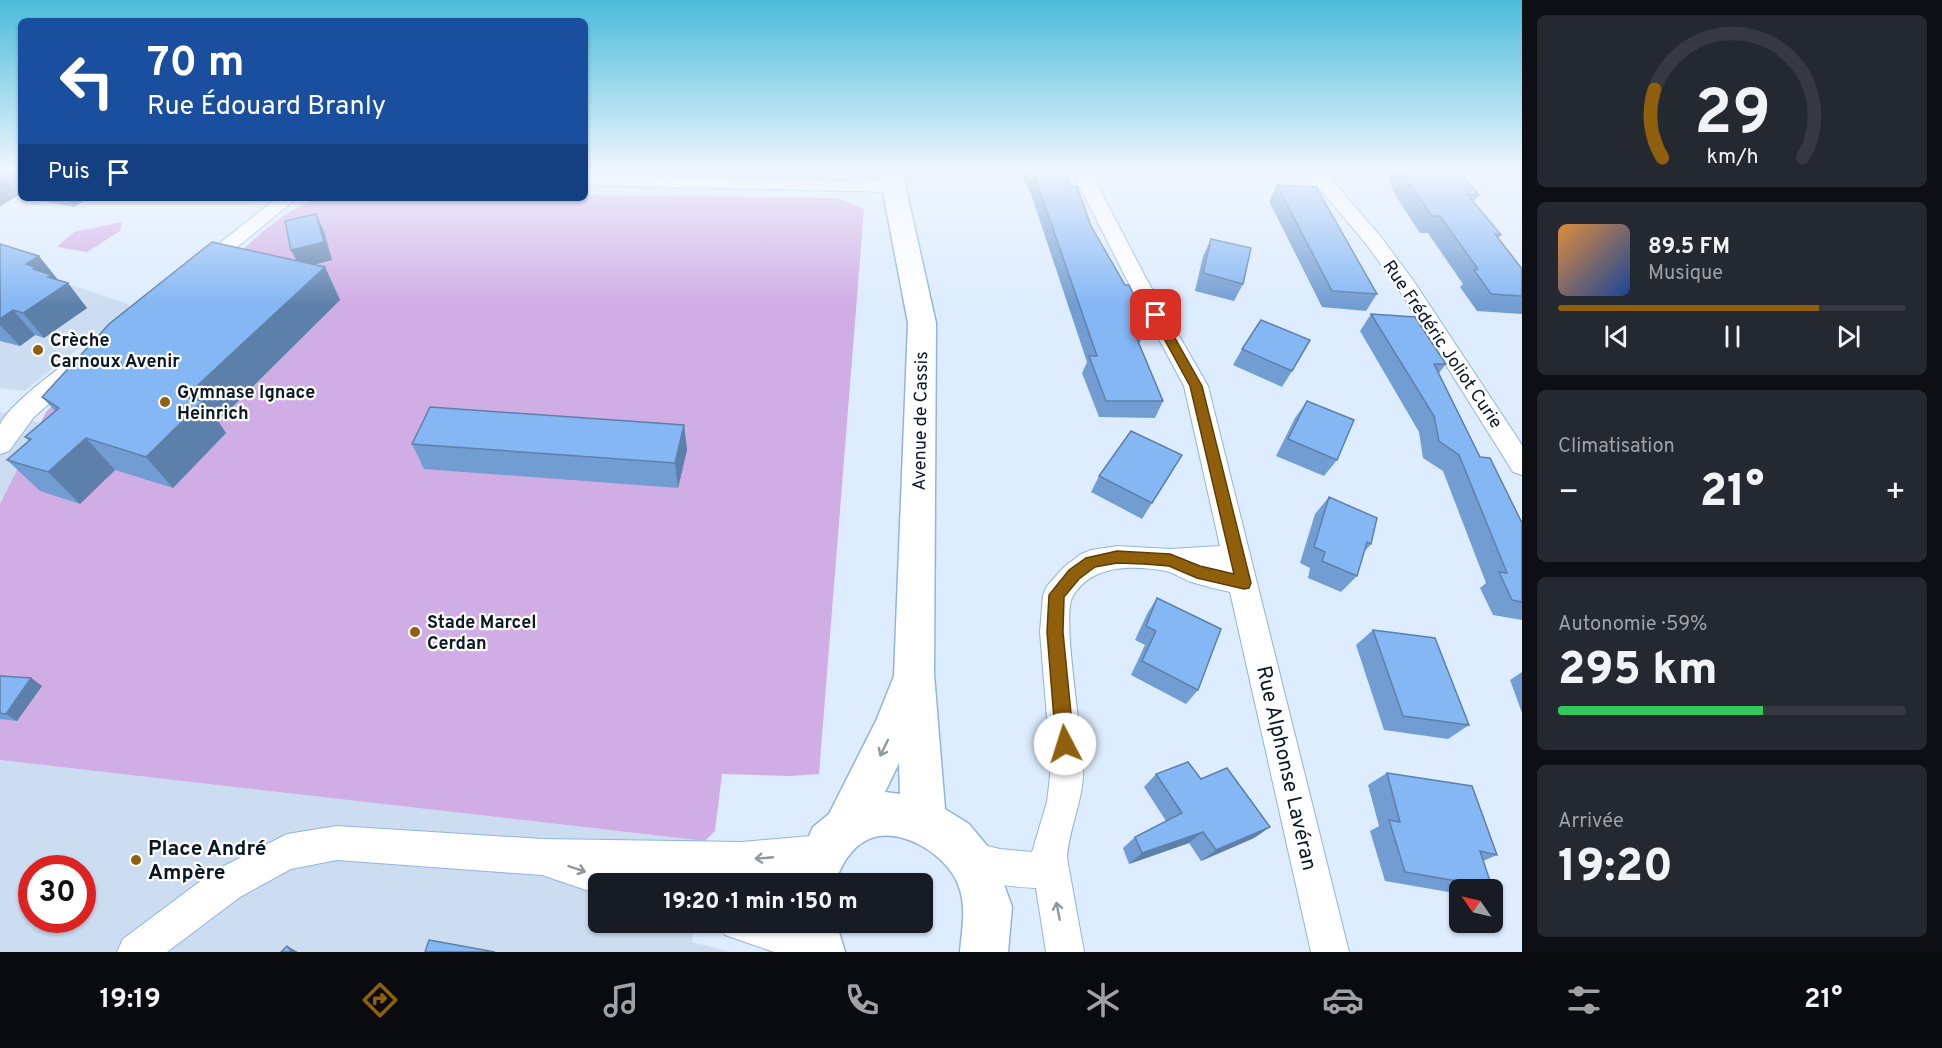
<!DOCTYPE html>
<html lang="fr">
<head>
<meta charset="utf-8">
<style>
  :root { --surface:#171b24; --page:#242831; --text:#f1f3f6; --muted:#9ea1a6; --line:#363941; --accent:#8f5f0b }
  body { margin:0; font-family:Overpass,sans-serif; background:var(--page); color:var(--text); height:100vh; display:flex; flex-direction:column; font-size:22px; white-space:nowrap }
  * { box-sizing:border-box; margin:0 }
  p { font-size:20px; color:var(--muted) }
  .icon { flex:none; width:33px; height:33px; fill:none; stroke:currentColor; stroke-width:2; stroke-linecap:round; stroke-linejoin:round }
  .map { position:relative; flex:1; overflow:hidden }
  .panel { display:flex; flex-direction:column; gap:15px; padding:15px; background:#0d0f14; width:420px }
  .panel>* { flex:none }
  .hud { position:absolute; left:18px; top:18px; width:570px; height:183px; border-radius:9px; box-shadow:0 2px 4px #0004; background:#1a4fa0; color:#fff; overflow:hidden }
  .needle { width:39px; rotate:304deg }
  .controls { position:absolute; left:1449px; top:879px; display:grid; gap:12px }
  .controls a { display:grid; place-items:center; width:54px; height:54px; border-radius:9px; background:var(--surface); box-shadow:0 2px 4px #0004; font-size:30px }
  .speed { position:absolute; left:18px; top:855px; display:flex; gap:12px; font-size:30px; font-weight:700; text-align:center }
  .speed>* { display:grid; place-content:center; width:78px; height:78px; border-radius:50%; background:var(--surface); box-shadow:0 2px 4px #0004; line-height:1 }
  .speed .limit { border:9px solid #d22; background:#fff; color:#111 }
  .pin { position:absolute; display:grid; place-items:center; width:51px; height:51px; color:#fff; margin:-26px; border-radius:12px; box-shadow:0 3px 9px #0006 }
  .me { position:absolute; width:66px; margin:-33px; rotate:355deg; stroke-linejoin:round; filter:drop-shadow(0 0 4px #0008) }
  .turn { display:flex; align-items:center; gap:21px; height:126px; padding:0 30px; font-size:27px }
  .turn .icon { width:78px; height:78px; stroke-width:2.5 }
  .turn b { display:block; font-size:42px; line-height:51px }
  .then { display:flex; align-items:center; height:57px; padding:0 30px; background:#0003; gap:12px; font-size:22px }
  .big { font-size:45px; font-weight:800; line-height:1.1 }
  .panel .tile { flex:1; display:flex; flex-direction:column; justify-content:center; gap:9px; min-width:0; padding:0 21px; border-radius:9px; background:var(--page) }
  .panel .dial { align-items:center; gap:0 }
  .dial svg { height:156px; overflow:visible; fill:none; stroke:var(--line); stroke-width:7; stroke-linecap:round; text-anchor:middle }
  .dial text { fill:var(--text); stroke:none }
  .song { display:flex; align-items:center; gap:18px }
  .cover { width:72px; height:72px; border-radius:9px; background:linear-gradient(135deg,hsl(30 70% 55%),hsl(220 70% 35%)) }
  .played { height:6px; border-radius:3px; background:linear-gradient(90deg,var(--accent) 75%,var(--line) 75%) }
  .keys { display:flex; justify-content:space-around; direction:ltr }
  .heat { display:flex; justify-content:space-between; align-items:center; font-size:33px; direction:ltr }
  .charge { height:9px; border-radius:4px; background:linear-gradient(90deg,#34c759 59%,var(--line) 0) }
  .trip { position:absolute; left:588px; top:873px; width:345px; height:60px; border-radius:9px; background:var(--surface); box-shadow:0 2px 4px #0004; font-weight:800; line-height:60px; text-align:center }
  .tab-bar { display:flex; height:96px; justify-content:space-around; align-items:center; background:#090b0e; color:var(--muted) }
  .tab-bar .icon { width:42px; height:42px }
  .tab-bar .active { color:var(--accent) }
  .tab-bar b { font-size:27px; color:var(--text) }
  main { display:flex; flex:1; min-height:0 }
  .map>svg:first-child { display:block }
</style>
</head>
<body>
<main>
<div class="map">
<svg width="1522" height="952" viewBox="0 0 1522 952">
  <rect width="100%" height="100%" fill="#ddecfe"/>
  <g fill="#ccddf2" fill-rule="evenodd">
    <polygon points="0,277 59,281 128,304 129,306 125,312 24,391 0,388"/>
    <polygon points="0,412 41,423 0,504"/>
    <path d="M0 760 705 841 699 883 598 884V922L694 923 692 942 730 952H0ZM32 868H82V920H32Z"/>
  </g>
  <g fill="#d1ade6">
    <path d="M585 195 838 198 864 209 819 774 791 776 722 774 715 831 705 841 0 760V504L46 412 58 400 115 470 209 429 340 300 229 261C257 238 284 209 319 198H585Z"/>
    <polygon points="122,222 120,231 87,252 57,247 74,232"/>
  </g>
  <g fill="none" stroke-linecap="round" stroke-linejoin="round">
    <defs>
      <g id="minor">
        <path d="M1072 171H1090L1147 280 1208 386 1349 952H1311L1230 592C1217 589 1204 586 1191 582 1183 579 1174 573 1166 571 1133 565 1090 564 1072 598 1062 617 1082 735 1083 765 1085 798 1069 826 1067 858L1084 952H1046L1036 888C1009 887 983 883 959 872L953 860 959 848 971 842 1000 849 1032 852 1047 802 1051 767 1040 632 1043 595 1047 586 1064 567 1081 554 1091 550 1117 546 1170 549 1220 546 1184 386 1127 280Z"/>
        <polygon points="1305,171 1324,171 1381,237 1415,283 1522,445 1522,475 1513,472 1399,290 1367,245"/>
        <polygon points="585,175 894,182 900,183 903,187 900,191 894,192 585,185"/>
        <polygon points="277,198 297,198 208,271 194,271 191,267 194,263"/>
        <path d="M79 357 87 360 90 365 87 370 34 417 9 451 0 454C0 446 0 433 0 425 5 409 63 362 79 357Z"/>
        <polygon points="337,826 542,839 742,842 822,835 834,841 840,853 834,865 822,871 742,878 636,876 639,884 598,884 598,894 542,875 337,860 291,869 240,897 167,952 117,952 123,939 214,871 287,834"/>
        <polygon points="720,922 798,922 832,935 838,948 836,952 774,952 725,935"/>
      </g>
      <g id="secondary">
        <path d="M879 171H902L936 323 934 674 945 809 969 824 993 853 1012 907 1008 952H960C962 928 967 907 958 884 946 854 898 824 867 840 849 849 841 867 834 884H788L813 827 829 814 876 721 894 676 908 323ZM899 763 900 794 885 792Z"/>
        <polygon points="788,922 836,922 845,952 797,952"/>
      </g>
    </defs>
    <use href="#minor" stroke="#90b4e0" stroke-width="2"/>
    <use href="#secondary" stroke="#90b4e0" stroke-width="3"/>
    <use href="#minor" fill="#fff" fill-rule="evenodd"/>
    <use href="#secondary" fill="#fff" fill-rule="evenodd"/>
  </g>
  <g fill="#729dd2">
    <polygon points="0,171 21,171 21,197 17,196 0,206"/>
    <polygon points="1020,171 1061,171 1070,186 1091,226 1148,327 1139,344 1163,401 1155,418 1099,417 1082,373 1087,362 1032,197"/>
    <polygon points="1385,171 1459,171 1479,195 1474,202 1501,235 1498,239 1522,269 1522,314 1477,311 1460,287 1463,284 1428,233 1420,233 1395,195"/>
    <polygon points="1277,185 1377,294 1366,311 1322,307 1269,201"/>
    <polygon points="28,198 88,198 74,207"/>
    <polygon points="316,214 324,232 332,260 313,265 325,267 340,300 218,421 226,433 173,488 115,470 80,504 40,491 7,460 29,441 25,437 55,411 42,397 297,261 291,250"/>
    <polygon points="1211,239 1243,284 1234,301 1195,291 1203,256"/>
    <polygon points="0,244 58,280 87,308 44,338 35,335 20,346 0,341"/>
    <polygon points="1371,314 1446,364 1439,373 1480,457 1521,521 1522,521 1522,620 1493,615 1480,588 1486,583 1443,471 1423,458 1419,432 1360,331"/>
    <polygon points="1242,349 1292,371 1282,387 1233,365"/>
    <polygon points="1307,401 1337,460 1324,476 1276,456 1295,418"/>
    <polygon points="684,425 687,450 678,488 424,469 412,444"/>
    <polygon points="1182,455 1142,519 1091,492 1099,476"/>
    <polygon points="1329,497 1371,544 1364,552 1357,576 1341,592 1308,578 1310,568 1300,563 1315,514"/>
    <polygon points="1157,598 1198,690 1186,704 1131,675 1145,645 1135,640 1147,614"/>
    <polygon points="1373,630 1469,725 1448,739 1384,730 1356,645"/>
    <polygon points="1522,672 1522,713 1510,680"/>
    <polygon points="0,676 31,678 42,686 17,721 0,719"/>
    <polygon points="1387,773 1497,855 1483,861 1492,887 1484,890 1460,890 1460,894 1385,881 1370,831 1379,826 1368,785"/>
    <polygon points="1156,774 1201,779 1270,827 1254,838 1201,861 1189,843 1129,864 1123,848 1135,837 1166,821 1144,787"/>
  </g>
  <g fill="#5d80ab">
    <polygon points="0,174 17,196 0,206"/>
    <polygon points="67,198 88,198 74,207"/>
    <polygon points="316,214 324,232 332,260 300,268 291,250"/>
    <polygon points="39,256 59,281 68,283 87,308 44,338 23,313 26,264"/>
    <polygon points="325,267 340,300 218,421 226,433 173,488 146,457 185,397"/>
    <polygon points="13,310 35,335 20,346 0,325 0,319"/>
    <polygon points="684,425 687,450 678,488 675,463"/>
    <polygon points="86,438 115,470 80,504 48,472"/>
    <polygon points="31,678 42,686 17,721 6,714"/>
    <polygon points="1270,827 1254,838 1201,861 1216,850"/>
    <polygon points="1203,832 1189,843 1129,864 1142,853"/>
    <polygon points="287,946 298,952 292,952"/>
  </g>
  <g fill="#85b7f4" stroke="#5d80ab" stroke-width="1.5">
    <polygon points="0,171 21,171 21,176 0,172"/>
    <polygon points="1032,171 1061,171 1062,172 1065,172 1070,186 1077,186 1091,226 1125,285 1129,285 1148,327 1132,327 1163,401 1106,401 1089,356 1097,356 1036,180"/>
    <polygon points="1402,171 1459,171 1479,195 1467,194 1501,235 1495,234 1522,269 1522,296 1491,294 1474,270 1478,269 1440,216 1432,216 1406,179"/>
    <polygon points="1277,185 1316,187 1377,294 1332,291"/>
    <polygon points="316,214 324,242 291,250 285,221"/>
    <polygon points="1211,239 1251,248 1243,284 1203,273"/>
    <polygon points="212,242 325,267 185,397 203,401 146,457 86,438 48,472 7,460 31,439 25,437 59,408 42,397 109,324"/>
    <polygon points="0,244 39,256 26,264 35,267 33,269 52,275 48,277 68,283 23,313 13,310 0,319"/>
    <polygon points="1371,314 1415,317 1446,364 1434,364 1480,457 1490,458 1521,521 1522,521 1522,602 1512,600 1499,572 1507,573 1459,455 1439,441 1434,416"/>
    <polygon points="1261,320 1310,340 1292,371 1242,349"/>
    <polygon points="1307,401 1354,420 1337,460 1288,439"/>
    <polygon points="430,407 684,425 675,463 412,444"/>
    <polygon points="1131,431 1182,455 1152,503 1099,476"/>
    <polygon points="1329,497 1377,518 1371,544 1367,542 1357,576 1322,561 1325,552 1314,547"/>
    <polygon points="1157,598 1221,629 1198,690 1142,661 1156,631 1146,626"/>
    <polygon points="1373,630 1435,638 1469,725 1403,716"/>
    <polygon points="0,676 31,678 6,714 0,713"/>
    <polygon points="1188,762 1201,779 1227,768 1270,827 1216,850 1203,832 1142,853 1135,837 1182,813 1156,774"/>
    <polygon points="1387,773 1472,786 1497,855 1480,851 1492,887 1405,872 1389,820 1400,822"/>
    <polygon points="429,940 495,952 425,952"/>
    <polygon points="287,946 292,952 281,952"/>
  </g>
  <defs><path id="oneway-shaft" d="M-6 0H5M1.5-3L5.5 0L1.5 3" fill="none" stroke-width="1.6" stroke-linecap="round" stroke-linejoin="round" transform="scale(1.5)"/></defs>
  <g stroke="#90979e">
    <use href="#oneway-shaft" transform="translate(884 748) rotate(116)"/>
    <use href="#oneway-shaft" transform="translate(764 858) rotate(175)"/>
    <use href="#oneway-shaft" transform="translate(577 869) rotate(19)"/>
    <use href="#oneway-shaft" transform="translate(1058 911) rotate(-101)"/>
  </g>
  <linearGradient id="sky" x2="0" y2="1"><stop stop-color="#4bbbda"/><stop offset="0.56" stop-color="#f0f6ff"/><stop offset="1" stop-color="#f0f6ff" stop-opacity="0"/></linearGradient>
  <rect width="1522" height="305" fill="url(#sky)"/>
  <polygon fill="#8f5f0b" stroke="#5d3e07" stroke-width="1.5" points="1156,312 1162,315 1202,386 1251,583 1249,588 1244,589 1197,578 1169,566 1144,564 1117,563 1095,567 1079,579 1064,597 1063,632 1074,744 1071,750 1065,753 1059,750 1056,744 1047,632 1049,595 1069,570 1086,558 1117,551 1170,554 1200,566 1234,574 1190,386 1151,315"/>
  <g fill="#8f5f0b" stroke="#fff" stroke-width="2">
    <circle cx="38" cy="350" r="6"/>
    <circle cx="165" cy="402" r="6"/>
    <circle cx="415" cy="632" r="6"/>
    <circle cx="136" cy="860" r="6"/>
  </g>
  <g text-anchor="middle" stroke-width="4.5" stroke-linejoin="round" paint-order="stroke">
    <g font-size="18" font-weight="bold" fill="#091727" stroke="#fff" text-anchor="start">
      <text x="50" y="346">Crèche<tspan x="50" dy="21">Carnoux Avenir</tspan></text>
      <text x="177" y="398">Gymnase Ignace<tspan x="177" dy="21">Heinrich</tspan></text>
      <text x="427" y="628">Stade Marcel<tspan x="427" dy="21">Cerdan</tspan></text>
    </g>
    <g font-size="18" fill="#091727" stroke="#fff">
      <text transform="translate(1443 344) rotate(56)" y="6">Rue Frédéric Joliot Curie</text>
      <text transform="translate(920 421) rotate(-89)" y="6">Avenue de Cassis</text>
    </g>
    <g font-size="21" fill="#091727" stroke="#fff">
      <text transform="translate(1287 768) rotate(77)" y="7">Rue Alphonse Lavéran</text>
    </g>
    <g font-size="21" font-weight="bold" fill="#091727" stroke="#fff" text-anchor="start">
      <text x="148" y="855">Place André<tspan x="148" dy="24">Ampère</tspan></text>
    </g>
  </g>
</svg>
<div class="controls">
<a><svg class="needle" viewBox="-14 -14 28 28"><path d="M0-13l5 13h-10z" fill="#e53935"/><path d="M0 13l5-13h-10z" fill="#9ea1a6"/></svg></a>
</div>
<div class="speed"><div class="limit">30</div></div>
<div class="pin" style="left:1156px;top:315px;background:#d93025"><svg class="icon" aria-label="arrive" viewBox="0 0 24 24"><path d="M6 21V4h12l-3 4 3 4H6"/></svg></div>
<svg class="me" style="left:1065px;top:744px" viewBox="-20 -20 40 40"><circle r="19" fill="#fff"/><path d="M0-13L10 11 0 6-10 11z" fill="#8f5f0b"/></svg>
<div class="trip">19:20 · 1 min · 150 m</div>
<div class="hud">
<div class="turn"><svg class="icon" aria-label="left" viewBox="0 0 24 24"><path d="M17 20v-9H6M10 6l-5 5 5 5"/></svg><div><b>70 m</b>Rue Édouard Branly</div></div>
<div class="then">Puis<svg class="icon" aria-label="arrive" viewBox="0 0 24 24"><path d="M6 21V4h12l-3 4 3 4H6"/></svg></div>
</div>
</div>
<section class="panel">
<div class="tile dial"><svg viewBox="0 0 100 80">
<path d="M14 69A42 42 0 1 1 86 69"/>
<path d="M14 69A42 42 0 0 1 10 34" stroke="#8f5f0b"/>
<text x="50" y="56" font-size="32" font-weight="700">29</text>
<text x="50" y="72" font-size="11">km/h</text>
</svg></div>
<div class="tile">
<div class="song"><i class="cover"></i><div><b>89.5 FM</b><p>Musique</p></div></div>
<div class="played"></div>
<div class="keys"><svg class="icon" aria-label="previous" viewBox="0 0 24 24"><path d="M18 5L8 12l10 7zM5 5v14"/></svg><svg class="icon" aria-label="pause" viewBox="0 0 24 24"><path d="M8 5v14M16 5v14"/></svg><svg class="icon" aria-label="next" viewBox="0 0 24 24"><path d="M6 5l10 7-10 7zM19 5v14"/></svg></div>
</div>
<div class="tile"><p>Climatisation</p>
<div class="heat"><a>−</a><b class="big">21°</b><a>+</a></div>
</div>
<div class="tile"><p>Autonomie · 59%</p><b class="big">295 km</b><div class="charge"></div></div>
<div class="tile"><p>Arrivée</p><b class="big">19:20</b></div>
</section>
</main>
<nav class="tab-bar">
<b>19:19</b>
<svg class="icon active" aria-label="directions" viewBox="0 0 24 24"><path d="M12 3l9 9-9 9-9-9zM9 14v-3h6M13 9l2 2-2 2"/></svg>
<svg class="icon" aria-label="music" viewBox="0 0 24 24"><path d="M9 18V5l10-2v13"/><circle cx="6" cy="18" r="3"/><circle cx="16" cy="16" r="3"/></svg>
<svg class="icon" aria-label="phone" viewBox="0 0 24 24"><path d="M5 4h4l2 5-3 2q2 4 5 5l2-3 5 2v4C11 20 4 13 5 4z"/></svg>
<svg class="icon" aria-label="climate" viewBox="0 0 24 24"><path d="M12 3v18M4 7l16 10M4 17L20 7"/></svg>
<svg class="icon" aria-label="car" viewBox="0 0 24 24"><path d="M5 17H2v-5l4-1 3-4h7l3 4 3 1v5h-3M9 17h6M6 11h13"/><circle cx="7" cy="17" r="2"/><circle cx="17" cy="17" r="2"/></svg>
<svg class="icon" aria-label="filters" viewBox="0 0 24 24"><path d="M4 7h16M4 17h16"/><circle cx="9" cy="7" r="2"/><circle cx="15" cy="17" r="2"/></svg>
<b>21°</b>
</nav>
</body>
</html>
